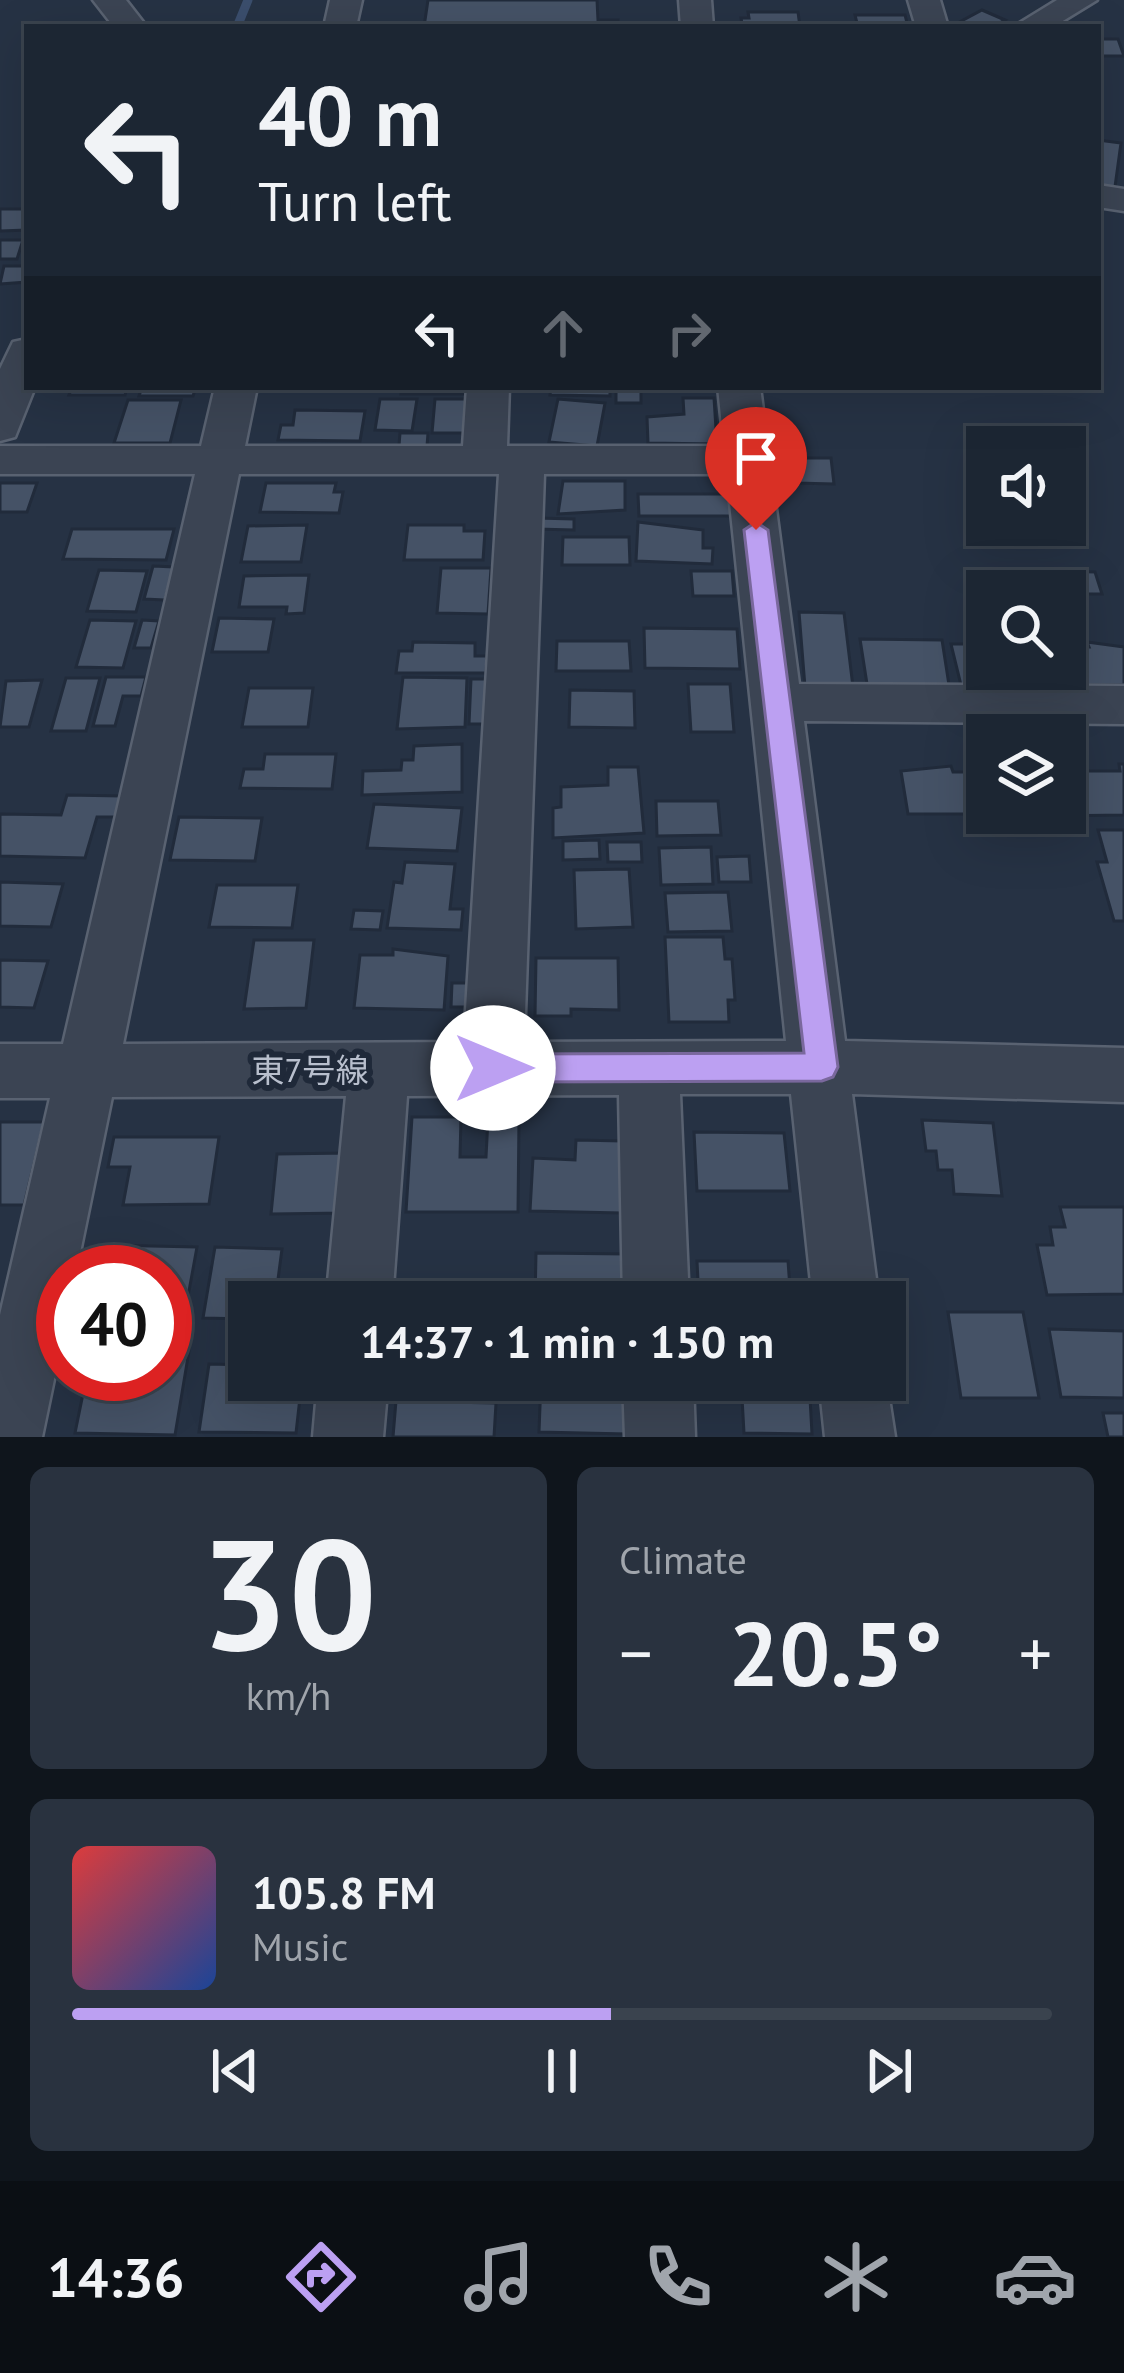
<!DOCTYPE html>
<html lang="en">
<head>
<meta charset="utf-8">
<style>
  :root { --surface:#1c2633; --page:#29323f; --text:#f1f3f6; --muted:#a0a5ac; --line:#3a434e; --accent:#bca0f2 }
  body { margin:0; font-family:"PT Sans","Noto Sans JP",sans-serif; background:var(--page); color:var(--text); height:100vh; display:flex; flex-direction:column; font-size:45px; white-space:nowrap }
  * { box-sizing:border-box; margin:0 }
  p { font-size:39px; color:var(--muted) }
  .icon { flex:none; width:66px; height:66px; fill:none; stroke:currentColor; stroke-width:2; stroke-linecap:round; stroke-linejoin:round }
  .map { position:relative; height:1437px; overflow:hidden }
  .details { display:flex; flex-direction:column; gap:30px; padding:30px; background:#0f151c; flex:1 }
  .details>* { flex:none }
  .hud { position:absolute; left:24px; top:24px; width:1077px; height:366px; border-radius:0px; box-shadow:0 12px 48px #0002,0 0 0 3px var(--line); background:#1c2633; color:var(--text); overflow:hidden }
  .controls { position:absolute; left:966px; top:426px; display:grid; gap:24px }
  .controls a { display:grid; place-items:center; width:120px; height:120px; border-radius:0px; background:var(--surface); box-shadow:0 12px 48px #0002,0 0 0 3px var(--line); font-size:60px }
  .speed { position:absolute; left:36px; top:1245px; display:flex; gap:24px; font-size:60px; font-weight:700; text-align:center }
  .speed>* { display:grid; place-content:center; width:156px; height:156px; border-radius:50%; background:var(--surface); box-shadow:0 12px 48px #0002,0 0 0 3px var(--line); line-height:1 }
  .speed .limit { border:18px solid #d22; background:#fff; color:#111 }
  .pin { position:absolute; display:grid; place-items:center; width:102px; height:102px; color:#fff; margin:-123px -51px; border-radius:50% 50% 50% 0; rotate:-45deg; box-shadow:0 0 12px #0007 }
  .pin .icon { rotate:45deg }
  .me { position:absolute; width:132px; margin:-66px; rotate:90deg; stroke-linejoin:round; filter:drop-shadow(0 0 9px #0008) }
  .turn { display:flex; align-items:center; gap:42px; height:252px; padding:0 36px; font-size:54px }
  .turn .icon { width:156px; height:156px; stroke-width:2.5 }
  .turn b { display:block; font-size:84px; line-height:102px }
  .lanes { display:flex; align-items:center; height:114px; padding:0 36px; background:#0003; justify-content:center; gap:60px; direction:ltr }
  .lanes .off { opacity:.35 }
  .big { font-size:90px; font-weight:800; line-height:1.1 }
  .details .card { flex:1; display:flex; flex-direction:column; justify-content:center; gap:18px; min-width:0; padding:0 42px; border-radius:18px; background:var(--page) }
  .details .dial { align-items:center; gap:0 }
  .dial b { font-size:156px; line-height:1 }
  .song { display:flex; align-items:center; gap:36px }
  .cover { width:144px; height:144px; border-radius:18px; background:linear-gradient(135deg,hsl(0 70% 55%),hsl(220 70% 35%)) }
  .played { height:12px; border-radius:6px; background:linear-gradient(90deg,var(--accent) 55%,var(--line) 55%) }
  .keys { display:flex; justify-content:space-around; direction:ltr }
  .heat { display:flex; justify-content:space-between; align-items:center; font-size:66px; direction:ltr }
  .details .tiles { flex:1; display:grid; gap:30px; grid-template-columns:1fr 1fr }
  .card:last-child { grid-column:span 2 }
  .trip { position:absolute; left:228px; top:1281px; width:678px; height:120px; border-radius:0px; background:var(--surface); box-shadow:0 12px 48px #0002,0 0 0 3px var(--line); font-weight:800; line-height:120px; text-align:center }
  .tab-bar { display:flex; height:192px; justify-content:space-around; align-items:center; background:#0b0f14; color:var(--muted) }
  .tab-bar .icon { width:84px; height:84px }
  .tab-bar .current { color:var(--accent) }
  .tab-bar b { font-size:54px; color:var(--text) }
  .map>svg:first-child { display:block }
</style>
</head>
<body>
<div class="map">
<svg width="1124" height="1437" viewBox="0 0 1124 1437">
  <rect width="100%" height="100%" fill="#263244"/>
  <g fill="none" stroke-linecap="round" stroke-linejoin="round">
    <polyline stroke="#3b4e6d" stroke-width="9" points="237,27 248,0"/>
  </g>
  <g fill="#455266" stroke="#212b3b" stroke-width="3">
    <polygon points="428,0 597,0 598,20 618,20 618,27 424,27"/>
    <polygon points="982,10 1005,20 992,27 954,25"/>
    <polygon points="748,12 798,12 800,27 750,27 742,24 741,18 749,18"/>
    <polygon points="855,15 905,15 908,27 858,27"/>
    <polygon points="1100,39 1118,39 1124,56 1098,56"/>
    <polygon points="1098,140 1121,143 1114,194 1098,191"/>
    <polygon points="0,209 27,209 27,230 0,231"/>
    <polygon points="0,240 23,240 17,259 0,259"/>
    <polygon points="4,266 27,266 27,282 0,284"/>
    <polygon points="72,387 127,387 125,395 69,395"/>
    <polygon points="142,387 196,387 193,396 139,396"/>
    <polygon points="402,387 470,387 469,394 401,394"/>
    <polygon points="551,387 610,387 610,396 550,395"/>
    <rect x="616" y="387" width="25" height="16"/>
    <polygon points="683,398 714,398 717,444 648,443 647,417 684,414"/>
    <polygon points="380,399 417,399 412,431 375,430"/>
    <polygon points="435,399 471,399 470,433 432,433"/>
    <polygon points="558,399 605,403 597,446 549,442"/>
    <polygon points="128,400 181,400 170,443 114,443"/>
    <polygon points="295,410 365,411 360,441 278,440 281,425 293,425"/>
    <polygon points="400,433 428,433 427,446 399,446"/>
    <polygon points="794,458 831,458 834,484 796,483"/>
    <polygon points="563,481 625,481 625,510 558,514"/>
    <polygon points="0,483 37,483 27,512 0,512"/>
    <polygon points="266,483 336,483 334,492 343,492 339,513 260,512"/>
    <polygon points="638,494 731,494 733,516 639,516"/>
    <polygon points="536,518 574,519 574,530 536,529"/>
    <polygon points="638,522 703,530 703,548 713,548 712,564 636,561"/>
    <polygon points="307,525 301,562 241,562 248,526"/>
    <polygon points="408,525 464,525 464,531 485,531 483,560 404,560"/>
    <polygon points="72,529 174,529 166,560 63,559"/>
    <polygon points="563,537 629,537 630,565 562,565"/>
    <polygon points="153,566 174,567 165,600 144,599"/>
    <polygon points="441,568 491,568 488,614 437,613"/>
    <polygon points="99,570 147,571 136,612 87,611"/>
    <polygon points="691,571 732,571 734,596 693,596"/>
    <polygon points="1064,571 1095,572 1102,594 1070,594"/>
    <polygon points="309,575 304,613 286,614 287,607 239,607 244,576"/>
    <polygon points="799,612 844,613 853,687 805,687"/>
    <polygon points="219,618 274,619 268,652 212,652"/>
    <polygon points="90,620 136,621 123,668 76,667"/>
    <polygon points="142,620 159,621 151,648 134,648"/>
    <polygon points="644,628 737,629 740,669 645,668"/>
    <polygon points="860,639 942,640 949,685 867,684"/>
    <polygon points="557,641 629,641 631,671 556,671"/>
    <polygon points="413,642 475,643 475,656 487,656 486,673 396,673 399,651 412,651"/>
    <polygon points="1087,642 1124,647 1124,685 1079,685 1068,647 1089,647"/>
    <polygon points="951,644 987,644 987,669 1035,669 1039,685 961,685"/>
    <polygon points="106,677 146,677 141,696 123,696 115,726 93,726"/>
    <polygon points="403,677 467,678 465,727 397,729"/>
    <polygon points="66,678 100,678 86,731 51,731"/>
    <polygon points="471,679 489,679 487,724 469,724"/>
    <polygon points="42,680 29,727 0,727 6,681"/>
    <polygon points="688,684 730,684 734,732 691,732"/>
    <polygon points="249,688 313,688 308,727 242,727"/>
    <polygon points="570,690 634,691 635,728 569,727"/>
    <polygon points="462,744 462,792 362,795 363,771 401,770 402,760 413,760 414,746"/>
    <polygon points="265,754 336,754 332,789 240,788 244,769 263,769"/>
    <polygon points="983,764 987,764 987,813 1042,814 908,814 901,771 951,766 953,772 985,772"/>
    <polygon points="1119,764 1124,764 1124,815 1050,816 1065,813 1065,765 1086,765 1088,771 1120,771"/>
    <polygon points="608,767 638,767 644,833 553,838 553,808 561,807 561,787 608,785"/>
    <polygon points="67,795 122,796 117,817 97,817 85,858 0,856 0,814 61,815"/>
    <polygon points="656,801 718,801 721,835 657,836"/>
    <polygon points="374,804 462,808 457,851 367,848"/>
    <polygon points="179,817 262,818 255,861 170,860"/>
    <polygon points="1098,830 1124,830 1124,921 1114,921 1097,862 1107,862"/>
    <polygon points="599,840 600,859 563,860 563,841"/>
    <polygon points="607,842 641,842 642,862 608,862"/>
    <polygon points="711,847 713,884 661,885 659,848"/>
    <polygon points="749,856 751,882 719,882 717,857"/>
    <polygon points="405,862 455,864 450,909 463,909 461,930 387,928 394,882 402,883"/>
    <polygon points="629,869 633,927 576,929 574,870"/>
    <polygon points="0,882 63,884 51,927 0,926"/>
    <polygon points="217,885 298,885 292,928 209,927"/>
    <polygon points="728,892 732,931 668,932 665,893"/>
    <polygon points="354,910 383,911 380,930 351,929"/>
    <polygon points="665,937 723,937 725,959 732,959 735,1000 728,1000 729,1022 669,1022"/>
    <polygon points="254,940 314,940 306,1008 244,1009"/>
    <polygon points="393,949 448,956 444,1010 354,1008 360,955 393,955"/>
    <polygon points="536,958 618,958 619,1010 571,1009 571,1016 535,1016"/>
    <polygon points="0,960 48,961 34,1008 0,1007"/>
    <polygon points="452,983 475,983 474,1007 451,1007"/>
    <polygon points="412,1117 461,1117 460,1157 486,1157 488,1119 519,1118 518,1212 406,1212"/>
    <polygon points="922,1120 993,1123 1002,1196 954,1194 952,1170 938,1170 936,1151 926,1151"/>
    <polygon points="0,1122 44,1122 24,1205 0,1205"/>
    <polygon points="694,1132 784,1133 790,1191 697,1191"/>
    <polygon points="114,1137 219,1137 209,1204 123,1205 130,1167 108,1167"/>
    <polygon points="576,1140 623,1141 622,1213 530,1211 533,1158 575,1160"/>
    <polygon points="349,1153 345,1213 271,1214 277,1154"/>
    <polygon points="1060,1207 1124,1207 1124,1294 1047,1295 1037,1245 1053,1245 1050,1227 1065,1227"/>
    <polygon points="104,1245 197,1247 185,1313 165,1312 165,1272 98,1272"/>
    <polygon points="215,1247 282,1249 275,1302 249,1302 249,1319 203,1318"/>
    <polygon points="536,1253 628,1254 629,1302 535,1302"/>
    <polygon points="697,1261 788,1261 791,1302 699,1302"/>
    <polygon points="948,1312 1023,1312 1039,1398 961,1398"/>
    <polygon points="1049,1329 1124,1331 1124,1398 1061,1397"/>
    <polygon points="165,1338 191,1339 175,1435 75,1433 85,1384 102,1384 104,1374 165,1374"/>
    <polygon points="209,1364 249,1365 249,1380 302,1380 296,1433 199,1432"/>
    <polygon points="541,1380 627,1380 627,1434 539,1432"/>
    <polygon points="741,1380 809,1380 812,1434 744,1433"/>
    <polygon points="396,1401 496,1403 494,1437 393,1437"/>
    <polygon points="1103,1413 1124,1413 1124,1437 1108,1437"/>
  </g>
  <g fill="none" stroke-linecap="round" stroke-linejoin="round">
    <defs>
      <g id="minor">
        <polygon points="93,0 126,0 147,27 114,27"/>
        <polygon points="330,0 362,0 356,27 324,27"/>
        <polygon points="679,0 711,0 713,27 681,27"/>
        <polygon points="908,0 940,0 948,27 916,27"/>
        <polygon points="1057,0 1097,0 1053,27 1013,27"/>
        <polygon points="1098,185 1124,189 1124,211 1098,207"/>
        <polygon points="27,339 27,387 35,387 15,437 0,441 0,369 13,342"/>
        <path d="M215 387H257L245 446H463L467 387H509L507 446H724L718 387H760L799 684 1124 686V724L804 721 845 1041 1124 1048V1102L852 1094 879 1302H813L791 1094H680L689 1302H623L619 1095 407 1096 392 1302H326L346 1096 112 1097 76 1272H63V1336L42 1437H0V1315L50 1098H0V1044H63L195 474H0V446H201ZM239 474H499L464 1042 123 1044ZM544 474H727L786 1041 524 1042Z"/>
        <polygon points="885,1372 895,1437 825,1437 819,1380 885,1380"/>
        <polygon points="318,1380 388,1380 383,1437 313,1437"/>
        <polygon points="623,1380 693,1380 695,1437 625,1437"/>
      </g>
    </defs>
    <use href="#minor" stroke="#596271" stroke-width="5"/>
    <use href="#minor" fill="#3b4453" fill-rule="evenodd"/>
  </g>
  <polygon fill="#bca0f2" stroke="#7a689d" stroke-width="3" points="756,522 768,530 838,1067 833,1077 822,1081 493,1082 481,1078 477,1068 481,1058 493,1054 804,1053 744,530"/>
  <g text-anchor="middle" stroke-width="12" stroke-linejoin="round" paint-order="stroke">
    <g font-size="33" fill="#b8bfcd" stroke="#1f2939">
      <text x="310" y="1082">東7号線</text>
    </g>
  </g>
</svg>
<div class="controls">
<a><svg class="icon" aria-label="sound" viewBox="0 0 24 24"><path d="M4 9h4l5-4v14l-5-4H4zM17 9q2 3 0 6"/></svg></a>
<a><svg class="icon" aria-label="search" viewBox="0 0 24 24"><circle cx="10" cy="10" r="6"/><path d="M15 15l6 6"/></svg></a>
<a><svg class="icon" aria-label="layers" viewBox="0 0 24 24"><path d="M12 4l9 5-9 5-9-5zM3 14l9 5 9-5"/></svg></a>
</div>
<div class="speed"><div class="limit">40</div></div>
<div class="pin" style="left:756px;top:530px;background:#d93025"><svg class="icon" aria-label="arrive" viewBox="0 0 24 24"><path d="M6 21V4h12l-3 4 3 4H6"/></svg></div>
<svg class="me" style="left:493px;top:1068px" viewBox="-20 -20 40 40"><circle r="19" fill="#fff"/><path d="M0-13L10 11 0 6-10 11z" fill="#bca0f2"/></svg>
<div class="trip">14:37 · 1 min · 150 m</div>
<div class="hud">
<div class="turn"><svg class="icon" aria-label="left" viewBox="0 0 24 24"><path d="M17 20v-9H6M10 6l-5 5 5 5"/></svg><div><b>40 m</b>Turn left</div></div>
<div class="lanes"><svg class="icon" aria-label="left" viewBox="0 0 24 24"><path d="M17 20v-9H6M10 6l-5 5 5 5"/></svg><svg class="icon off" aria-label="ahead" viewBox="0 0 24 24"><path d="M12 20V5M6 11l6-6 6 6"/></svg><svg class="icon off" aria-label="right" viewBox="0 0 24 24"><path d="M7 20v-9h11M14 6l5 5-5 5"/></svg></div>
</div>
</div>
<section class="details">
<div class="tiles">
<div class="card dial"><b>30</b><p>km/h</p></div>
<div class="card"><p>Climate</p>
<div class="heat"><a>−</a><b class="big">20.5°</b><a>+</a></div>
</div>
<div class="card">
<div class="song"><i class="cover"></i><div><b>105.8 FM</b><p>Music</p></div></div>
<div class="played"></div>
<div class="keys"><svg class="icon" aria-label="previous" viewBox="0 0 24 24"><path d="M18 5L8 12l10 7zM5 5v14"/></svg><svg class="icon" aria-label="pause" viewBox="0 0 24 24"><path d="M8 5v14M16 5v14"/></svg><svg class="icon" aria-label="next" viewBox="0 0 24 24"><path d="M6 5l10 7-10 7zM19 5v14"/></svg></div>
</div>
</div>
</section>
<nav class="tab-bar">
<b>14:36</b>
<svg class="icon current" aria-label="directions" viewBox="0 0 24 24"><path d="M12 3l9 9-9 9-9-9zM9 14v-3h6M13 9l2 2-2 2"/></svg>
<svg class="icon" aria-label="music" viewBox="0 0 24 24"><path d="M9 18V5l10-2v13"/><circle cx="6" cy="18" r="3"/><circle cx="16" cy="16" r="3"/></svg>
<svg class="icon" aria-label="phone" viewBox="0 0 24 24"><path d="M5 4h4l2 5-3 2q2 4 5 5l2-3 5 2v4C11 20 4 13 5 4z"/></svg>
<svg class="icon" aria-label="climate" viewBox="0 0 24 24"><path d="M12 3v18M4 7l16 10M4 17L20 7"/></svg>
<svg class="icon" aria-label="car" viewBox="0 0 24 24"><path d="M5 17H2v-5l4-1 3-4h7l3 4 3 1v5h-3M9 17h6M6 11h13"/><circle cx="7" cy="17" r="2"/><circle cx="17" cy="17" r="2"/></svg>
</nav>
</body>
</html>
